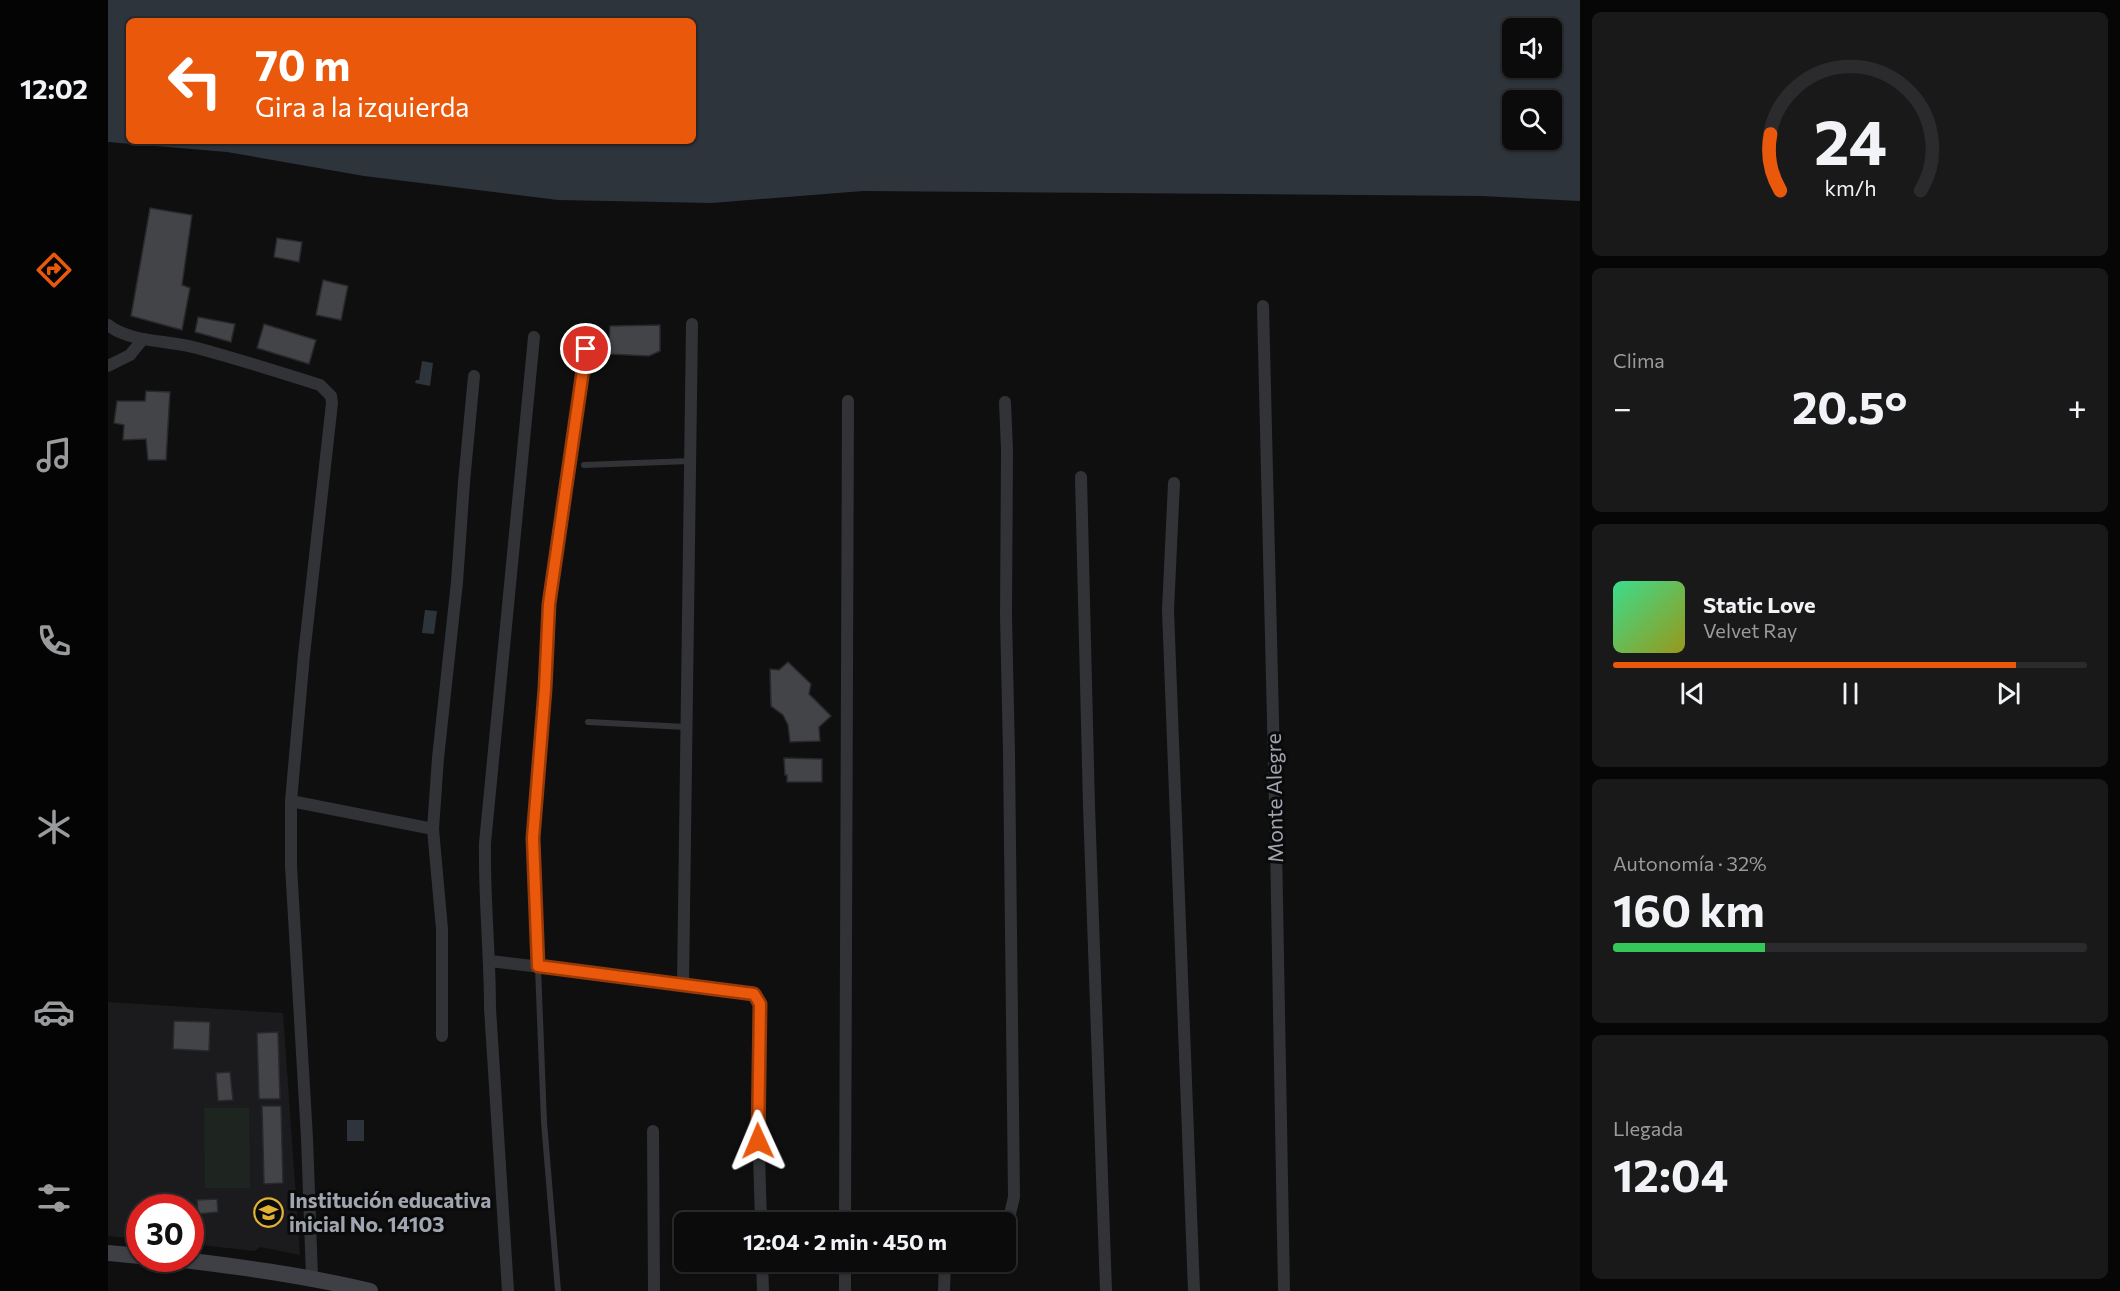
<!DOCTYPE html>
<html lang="es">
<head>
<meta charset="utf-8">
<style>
  :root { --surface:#0b0b0c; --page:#19191a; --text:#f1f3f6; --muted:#9a9b9d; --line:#2b2b2d; --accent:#ea580c }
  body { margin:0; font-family:Commissioner,sans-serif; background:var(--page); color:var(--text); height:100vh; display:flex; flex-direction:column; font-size:22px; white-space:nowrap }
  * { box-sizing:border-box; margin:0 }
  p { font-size:20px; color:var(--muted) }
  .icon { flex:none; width:33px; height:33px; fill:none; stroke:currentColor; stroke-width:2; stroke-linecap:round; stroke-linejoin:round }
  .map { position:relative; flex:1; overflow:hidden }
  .details { display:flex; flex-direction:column; gap:12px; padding:12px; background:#060607; width:540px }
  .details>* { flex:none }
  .banner { position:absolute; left:18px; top:18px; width:570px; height:126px; border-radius:9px; box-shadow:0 2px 4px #0004,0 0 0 2px var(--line); background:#ea580c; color:#fff; overflow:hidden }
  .controls { position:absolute; left:1394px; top:18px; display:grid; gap:12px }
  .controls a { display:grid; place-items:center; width:60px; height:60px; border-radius:9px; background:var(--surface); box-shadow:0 2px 4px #0004,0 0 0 2px var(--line); font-size:30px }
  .speed { position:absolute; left:18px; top:1194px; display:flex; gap:12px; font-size:30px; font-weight:700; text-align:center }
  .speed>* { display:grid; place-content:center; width:78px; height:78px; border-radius:50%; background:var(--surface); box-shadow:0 2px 4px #0004,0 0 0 2px var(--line); line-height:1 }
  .speed .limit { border:9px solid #d22; background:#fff; color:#111 }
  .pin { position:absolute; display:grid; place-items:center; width:51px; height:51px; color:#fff; margin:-26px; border:3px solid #fff; border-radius:50%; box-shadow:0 2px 6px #0007 }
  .me { position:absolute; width:66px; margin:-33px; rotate:359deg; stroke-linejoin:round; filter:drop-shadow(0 0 4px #0008) }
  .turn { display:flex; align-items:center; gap:21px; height:126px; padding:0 30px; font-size:27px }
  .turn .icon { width:78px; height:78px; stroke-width:2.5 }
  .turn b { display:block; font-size:42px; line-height:51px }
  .big { font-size:45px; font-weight:700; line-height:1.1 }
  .details .card { flex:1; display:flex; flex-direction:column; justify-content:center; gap:9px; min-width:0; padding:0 21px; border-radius:9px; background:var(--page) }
  .details .dial { align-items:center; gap:0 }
  .dial svg { height:156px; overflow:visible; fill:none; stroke:var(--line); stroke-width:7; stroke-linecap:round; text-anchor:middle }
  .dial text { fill:var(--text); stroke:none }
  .song { display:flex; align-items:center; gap:18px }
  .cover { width:72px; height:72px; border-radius:9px; background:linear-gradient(135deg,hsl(150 70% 55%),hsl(60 70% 35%)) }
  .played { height:6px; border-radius:3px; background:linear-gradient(90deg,var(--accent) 85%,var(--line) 85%) }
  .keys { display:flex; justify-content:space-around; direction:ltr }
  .heat { display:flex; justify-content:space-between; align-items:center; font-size:33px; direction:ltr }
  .charge { height:9px; border-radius:4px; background:linear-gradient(90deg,#34c759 32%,var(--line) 0) }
  .trip { position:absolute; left:566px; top:1212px; width:342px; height:60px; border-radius:9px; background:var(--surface); box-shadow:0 2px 4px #0004,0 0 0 2px var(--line); font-weight:700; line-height:60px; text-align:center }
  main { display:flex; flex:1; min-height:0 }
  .tab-bar { display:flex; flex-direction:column; width:108px; justify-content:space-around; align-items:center; background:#040405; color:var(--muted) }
  .tab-bar .icon { width:42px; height:42px }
  .tab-bar .on { color:var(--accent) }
  .tab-bar b { font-size:27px; color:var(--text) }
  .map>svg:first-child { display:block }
</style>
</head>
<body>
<main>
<nav class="tab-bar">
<b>12:02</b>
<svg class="icon on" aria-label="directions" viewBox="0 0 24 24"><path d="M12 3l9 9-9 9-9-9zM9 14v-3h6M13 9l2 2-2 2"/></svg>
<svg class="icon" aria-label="music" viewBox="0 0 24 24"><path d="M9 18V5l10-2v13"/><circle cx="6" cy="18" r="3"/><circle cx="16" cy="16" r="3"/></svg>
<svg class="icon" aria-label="phone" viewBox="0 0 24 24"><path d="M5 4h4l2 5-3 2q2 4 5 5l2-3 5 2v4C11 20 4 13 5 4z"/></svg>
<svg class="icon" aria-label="climate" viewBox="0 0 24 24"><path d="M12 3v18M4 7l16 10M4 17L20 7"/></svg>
<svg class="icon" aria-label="car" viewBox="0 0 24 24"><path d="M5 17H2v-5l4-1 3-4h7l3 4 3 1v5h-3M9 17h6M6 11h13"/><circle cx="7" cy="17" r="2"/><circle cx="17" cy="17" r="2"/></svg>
<svg class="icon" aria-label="filters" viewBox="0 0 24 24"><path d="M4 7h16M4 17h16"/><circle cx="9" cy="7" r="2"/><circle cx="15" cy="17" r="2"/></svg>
</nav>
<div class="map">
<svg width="1472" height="1291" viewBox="0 0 1472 1291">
  <rect width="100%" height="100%" fill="#0f0f10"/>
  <polygon fill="#1b1b1d" points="0,1002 175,1013 192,1255 152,1247 147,1251 83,1244 82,1208 32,1208 31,1239 0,1236"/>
  <polygon fill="#1e241f" points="96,1108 141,1108 142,1188 97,1188"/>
  <g fill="#2e343c" fill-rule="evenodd">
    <path d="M0 0H1472V201L1374 196 755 191 604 203 450 200 256 176 119 152 0 142ZM21 21H585V141H21ZM1443 28V68H1404V28ZM1404 100H1443V140H1404Z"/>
    <polygon points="314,361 325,363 322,386 307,383 308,380 311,380"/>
    <polygon points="317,610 329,611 326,634 314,633"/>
    <rect x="239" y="1120" width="17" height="21"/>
  </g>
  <g fill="#434448" stroke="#29292c" stroke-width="1.5">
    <polygon points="42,208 84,215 74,285 82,288 74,330 23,316"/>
    <polygon points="169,238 194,242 191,262 166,257"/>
    <polygon points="215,280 240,286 233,320 208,315"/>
    <polygon points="90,317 127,324 123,342 87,332"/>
    <polygon points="156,324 208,340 201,364 149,348"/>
    <polygon points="552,325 552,351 541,356 500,354 502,326"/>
    <polygon points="38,391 62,392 58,460 40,460 38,439 15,440 16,425 6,423 9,401 37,401"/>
    <polygon points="680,662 703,684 701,694 723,716 711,727 712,741 682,742 680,725 675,715 663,706 662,669 671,670"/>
    <polygon points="676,758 714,759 714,782 679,782 679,775 677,775"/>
    <polygon points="66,1021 102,1022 101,1051 65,1049"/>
    <polygon points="170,1032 172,1099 151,1099 149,1033"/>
    <polygon points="122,1072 125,1100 110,1101 108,1073"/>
    <polygon points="154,1106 173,1106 175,1183 156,1184"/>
    <polygon points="109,1199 110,1212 90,1214 89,1200"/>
  </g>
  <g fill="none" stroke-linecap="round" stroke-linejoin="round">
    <g stroke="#323337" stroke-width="6">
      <polyline points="476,465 582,461"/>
      <polyline points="480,722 578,727"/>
      <polyline points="450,1291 436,1122 425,838 437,689 441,604 470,395 482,326"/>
    </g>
    <g stroke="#323337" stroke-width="12">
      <polyline points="1155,306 1168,844 1176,1291"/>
      <path d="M0 325C23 343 61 340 89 348 130 359 171 372 212 385L223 396 224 403 196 655 183 801V866L199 1138 204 1277"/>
      <polyline points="0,366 22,355 35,339"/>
      <polyline points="973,477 981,806 998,1291"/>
      <polyline points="1066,483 1060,610 1086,1291"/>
      <polyline points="183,801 325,829"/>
      <polyline points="382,961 575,984 646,994 652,1004 650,1121 653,1222"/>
      <polyline points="575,984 584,324"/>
      <polyline points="334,1036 334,929 325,829 330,758 349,582 356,482 366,376"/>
      <polyline points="545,1131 546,1291"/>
      <polyline points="737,1222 740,401"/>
      <polyline points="896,1222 902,1214 906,1197 901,754 898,616 899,450 897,402"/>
      <polyline points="654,1262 655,1291"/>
      <polyline points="737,1262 737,1291"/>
      <path d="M400 1291 382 1008C382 953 376 898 377 843L426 337"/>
      <polyline points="836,1291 837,1262"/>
    </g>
    <g stroke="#3e4045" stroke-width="16">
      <polyline points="0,1253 32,1256"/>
      <path d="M58 1258C127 1266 195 1275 262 1291"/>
    </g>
  </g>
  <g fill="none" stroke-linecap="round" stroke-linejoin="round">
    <defs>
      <polyline id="route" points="478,349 441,604 437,689 425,838 430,966 646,994 652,1004 650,1141"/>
    </defs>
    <use href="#route" stroke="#983908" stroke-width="15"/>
    <use href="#route" stroke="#ea580c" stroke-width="10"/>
  </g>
  <defs>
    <symbol id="school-ring" viewBox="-11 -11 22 22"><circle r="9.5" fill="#0a0a0b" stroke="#e4b233" stroke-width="1.5"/><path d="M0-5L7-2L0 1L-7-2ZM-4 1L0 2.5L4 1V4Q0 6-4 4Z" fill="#e4b233"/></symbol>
  </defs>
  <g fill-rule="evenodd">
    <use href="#school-ring" x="144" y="1196" width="33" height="33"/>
  </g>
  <g text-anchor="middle" stroke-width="6" stroke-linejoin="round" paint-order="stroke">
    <g font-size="21" fill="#a1a5b0" stroke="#0a0a0b">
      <text transform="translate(1167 798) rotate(-91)" y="7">Monte Alegre</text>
    </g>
    <g font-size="21" font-weight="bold" fill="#a1a5b0" stroke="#0a0a0b" text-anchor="start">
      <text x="181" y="1208">Institución educativa<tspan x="181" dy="24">inicial No. 14103</tspan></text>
    </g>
  </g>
</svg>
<div class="controls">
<a><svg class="icon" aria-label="sound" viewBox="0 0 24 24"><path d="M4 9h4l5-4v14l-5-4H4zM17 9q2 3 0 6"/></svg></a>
<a><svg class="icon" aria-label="search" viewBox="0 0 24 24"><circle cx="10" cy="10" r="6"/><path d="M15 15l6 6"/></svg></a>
</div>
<div class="speed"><div class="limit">30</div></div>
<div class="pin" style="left:478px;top:349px;background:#d93025"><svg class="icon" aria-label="arrive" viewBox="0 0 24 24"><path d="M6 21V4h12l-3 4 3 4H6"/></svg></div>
<svg class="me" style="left:650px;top:1141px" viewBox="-20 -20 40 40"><path d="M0-17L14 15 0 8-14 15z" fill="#ea580c" stroke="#fff" stroke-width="4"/></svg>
<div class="trip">12:04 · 2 min · 450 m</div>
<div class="banner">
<div class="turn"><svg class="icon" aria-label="left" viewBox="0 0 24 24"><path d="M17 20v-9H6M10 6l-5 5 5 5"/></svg><div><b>70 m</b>Gira a la izquierda</div></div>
</div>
</div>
<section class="details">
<div class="card dial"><svg viewBox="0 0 100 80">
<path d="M14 69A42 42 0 1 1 86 69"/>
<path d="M14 69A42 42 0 0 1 9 40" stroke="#ea580c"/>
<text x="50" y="56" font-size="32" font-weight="700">24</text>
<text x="50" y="72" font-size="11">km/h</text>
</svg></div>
<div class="card"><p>Clima</p>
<div class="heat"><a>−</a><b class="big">20.5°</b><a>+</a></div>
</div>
<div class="card">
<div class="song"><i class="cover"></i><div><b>Static Love</b><p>Velvet Ray</p></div></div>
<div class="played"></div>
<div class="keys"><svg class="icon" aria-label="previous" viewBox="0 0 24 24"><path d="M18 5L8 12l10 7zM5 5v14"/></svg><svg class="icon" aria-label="pause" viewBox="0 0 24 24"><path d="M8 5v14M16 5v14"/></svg><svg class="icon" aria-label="next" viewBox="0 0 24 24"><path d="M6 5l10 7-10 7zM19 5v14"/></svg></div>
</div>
<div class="card"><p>Autonomía · 32%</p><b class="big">160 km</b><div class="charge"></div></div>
<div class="card"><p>Llegada</p><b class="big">12:04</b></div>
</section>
</main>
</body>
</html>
